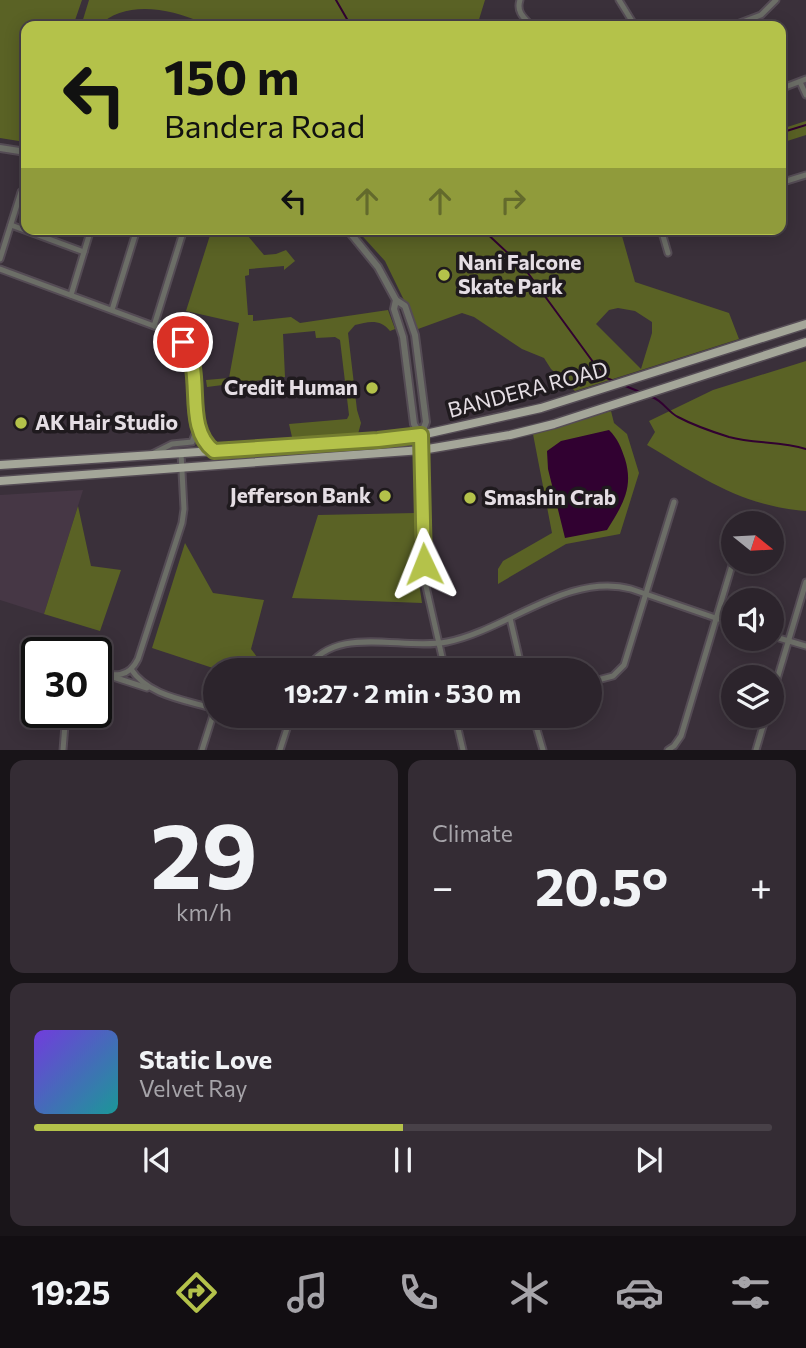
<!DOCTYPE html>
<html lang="en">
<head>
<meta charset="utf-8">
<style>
  :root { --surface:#2c242c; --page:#342c34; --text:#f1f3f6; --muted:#a6a4a9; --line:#484148; --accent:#b4c24a }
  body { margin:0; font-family:Commissioner,sans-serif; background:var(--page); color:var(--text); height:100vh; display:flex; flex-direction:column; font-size:26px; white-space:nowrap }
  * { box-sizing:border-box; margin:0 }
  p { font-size:23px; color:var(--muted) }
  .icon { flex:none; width:38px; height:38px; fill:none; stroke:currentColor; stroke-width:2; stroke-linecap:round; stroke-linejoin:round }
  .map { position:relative; height:750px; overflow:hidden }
  .drawer { display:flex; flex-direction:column; gap:10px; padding:10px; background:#181418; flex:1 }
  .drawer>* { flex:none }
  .hud { position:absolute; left:21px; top:21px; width:765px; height:214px; border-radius:14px; box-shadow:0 4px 18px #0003,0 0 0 2px var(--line); background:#b4c24a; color:#111; overflow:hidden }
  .needle { width:46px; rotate:108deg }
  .fabs { position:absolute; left:721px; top:511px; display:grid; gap:14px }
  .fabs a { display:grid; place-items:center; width:63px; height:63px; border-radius:50%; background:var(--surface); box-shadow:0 4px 18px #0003,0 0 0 2px var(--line); font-size:35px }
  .speed { position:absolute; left:21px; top:637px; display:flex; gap:14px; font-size:35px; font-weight:700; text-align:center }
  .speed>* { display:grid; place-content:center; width:91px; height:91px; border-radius:50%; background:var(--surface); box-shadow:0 4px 18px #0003,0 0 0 2px var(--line); line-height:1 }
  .speed .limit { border:4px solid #111; border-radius:10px; background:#fff; color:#111 }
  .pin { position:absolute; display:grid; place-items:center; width:60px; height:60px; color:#fff; margin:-30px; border:4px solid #fff; border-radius:50%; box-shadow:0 2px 7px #0007 }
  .me { position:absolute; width:77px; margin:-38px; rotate:358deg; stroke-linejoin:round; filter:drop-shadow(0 0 5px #0008) }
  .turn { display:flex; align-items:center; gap:24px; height:147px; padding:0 28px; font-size:32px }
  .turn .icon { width:91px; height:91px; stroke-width:2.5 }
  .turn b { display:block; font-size:49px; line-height:60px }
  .lanes { display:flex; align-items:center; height:66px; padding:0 28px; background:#0003; justify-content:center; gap:35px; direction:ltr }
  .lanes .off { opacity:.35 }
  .big { font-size:52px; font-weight:700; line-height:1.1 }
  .drawer .widget { flex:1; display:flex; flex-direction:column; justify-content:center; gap:10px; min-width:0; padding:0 24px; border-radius:14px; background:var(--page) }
  .drawer .dial { align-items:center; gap:0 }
  .dial b { font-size:91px; line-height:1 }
  .song { display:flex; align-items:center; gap:21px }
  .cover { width:84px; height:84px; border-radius:10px; background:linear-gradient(135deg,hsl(260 70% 55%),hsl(180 70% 35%)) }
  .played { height:7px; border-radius:4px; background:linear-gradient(90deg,var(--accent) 50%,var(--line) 50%) }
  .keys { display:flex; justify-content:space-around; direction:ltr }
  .heat { display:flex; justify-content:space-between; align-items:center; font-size:38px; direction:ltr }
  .drawer .tiles { flex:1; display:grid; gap:10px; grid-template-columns:1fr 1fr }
  .widget:last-child { grid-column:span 2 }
  .trip { position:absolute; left:203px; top:658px; width:399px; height:70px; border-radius:35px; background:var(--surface); box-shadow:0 4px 18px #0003,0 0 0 2px var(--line); font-weight:700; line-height:70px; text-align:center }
  .tab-bar { display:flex; height:112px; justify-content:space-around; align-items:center; background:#120e12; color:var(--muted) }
  .tab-bar .icon { width:49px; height:49px }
  .tab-bar .active { color:var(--accent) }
  .tab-bar b { font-size:32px; color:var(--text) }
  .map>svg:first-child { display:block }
</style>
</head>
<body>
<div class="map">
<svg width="806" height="750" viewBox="0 0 806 750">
  <rect width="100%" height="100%" fill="#3a303a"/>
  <polygon fill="#463745" points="83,490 44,614 0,600 0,495"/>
  <g fill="#5a6225" fill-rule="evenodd">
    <polygon points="0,0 82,0 73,26 26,26 25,142 0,138"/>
    <path d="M89 0H485L477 26H201L200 22C170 8 123 0 99 26H81Z"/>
    <polygon points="806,121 806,135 781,143 781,129"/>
    <path d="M212 229H242L264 255 276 254 286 250 295 261 284 270V266L249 269V275L245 276 248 315H253V321L291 317 300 323 388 310 395 329 390 331C381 319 369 321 355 325L348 333 357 410 361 423 358 434 292 437 289 424 347 419 349 415 340 340 335 337 316 338 315 331 283 334 285 377 207 387 206 380 229 378 239 323 186 311Z"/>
    <path d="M356 229H641L622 236 635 282 729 313 739 339 575 391 551 369 544 358 522 349 474 317 462 313 418 329 385 261ZM618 308 635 311 652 322V333L641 369 596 324 609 310Z"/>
    <path d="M806 361V511C741 506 701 477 647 445L655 432 649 421 713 390Z"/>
    <polygon points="611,411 614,423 627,434 639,473 620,534 566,544 498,584 498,569 503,561 552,533 533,434"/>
    <polygon points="78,506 91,566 121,570 100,631 44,614"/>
    <polygon points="416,513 414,550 422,603 292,598 318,515"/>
    <polygon points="185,543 213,593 264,600 251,649 267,670 219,670 152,648"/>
  </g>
  <path fill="#310131" d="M609 430C618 439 621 447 625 459 634 488 622 506 607 530L565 538 548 469 547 451 561 441Z"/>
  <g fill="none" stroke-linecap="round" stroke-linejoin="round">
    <g stroke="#310131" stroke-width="2">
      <polyline points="336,0 351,26"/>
      <polyline points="780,133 806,125"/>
      <polyline points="482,229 525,269 604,377 614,381"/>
      <polyline points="491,235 506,229"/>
      <polyline points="623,385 640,392"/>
      <path d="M652 397C663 401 668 412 678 417 693 425 713 432 729 437 755 444 781 441 806 449"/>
    </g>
    <defs>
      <g id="minor">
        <path d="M520 0C516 12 524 18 532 26"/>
        <polyline points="619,0 635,26"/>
        <polyline points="732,26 761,15 776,0"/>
        <polyline points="800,82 806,95"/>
        <polyline points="780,89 806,79"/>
        <polyline points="780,183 806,175"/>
        <polyline points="11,225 84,252"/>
        <polyline points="661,229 668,253"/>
        <polyline points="0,259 21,192 26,187"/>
        <path d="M0 269 154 326C164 330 175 333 183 342 207 367 183 427 214 451"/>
        <polyline points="71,295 91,229"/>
        <polyline points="112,310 137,229"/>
        <polyline points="154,326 184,229"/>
        <polyline points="421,435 425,582 445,670"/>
        <polyline points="154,453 172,444 192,442 198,426"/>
        <polyline points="510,618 522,670"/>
        <polyline points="772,636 806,646"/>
        <path d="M131 669C148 696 186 700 215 709L202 750"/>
        <path d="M306 670C335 623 402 651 447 642 507 630 568 572 631 589L733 624"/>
        <path d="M96 671C114 677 129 678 138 659L182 523 184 509 181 453"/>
        <polyline points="113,677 147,688"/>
        <polyline points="590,682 613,676 624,665 674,502"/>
        <polyline points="772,696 806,582"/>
        <polyline points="455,716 463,750"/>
        <polyline points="533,716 543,750"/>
        <polyline points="377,718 428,720 449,716"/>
        <polyline points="63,750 66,712"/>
        <polyline points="280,750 291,716"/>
        <polyline points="668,750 674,746 681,736 733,562"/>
        <polyline points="756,750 766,716"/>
      </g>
      <g id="tertiary">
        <polyline points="0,148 26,152"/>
        <polyline points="347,229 378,267 396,300 394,309 403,337 414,424 421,435 426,422 415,335 405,306 396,300"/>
      </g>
      <g id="primary">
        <polyline points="0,465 350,442 421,435 541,408 806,324"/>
        <polyline points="0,481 422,450 510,435 554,424 806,342"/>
      </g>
    </defs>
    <use href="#minor" stroke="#554c55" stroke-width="9"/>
    <use href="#tertiary" stroke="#554c55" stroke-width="10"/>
    <use href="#primary" stroke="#554c55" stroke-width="11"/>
    <use href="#minor" stroke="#6c6e67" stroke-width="5"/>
    <use href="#tertiary" stroke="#6c6e67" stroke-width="6"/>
    <use href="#primary" stroke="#a4a699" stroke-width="8"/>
  </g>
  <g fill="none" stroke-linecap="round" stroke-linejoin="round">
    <defs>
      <path id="route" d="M183 342C206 372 182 426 214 451L378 440 421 435 424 564"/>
    </defs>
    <use href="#route" stroke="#757e30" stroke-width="18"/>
    <use href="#route" stroke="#b4c24a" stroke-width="12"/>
  </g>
  <g fill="#b4c24a" stroke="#1f1a1e" stroke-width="2.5">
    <circle cx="444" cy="275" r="7"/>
    <circle cx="372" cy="388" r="7"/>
    <circle cx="21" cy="423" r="7"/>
    <circle cx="385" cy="496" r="7"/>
    <circle cx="470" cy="498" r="7"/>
  </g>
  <g text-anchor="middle" stroke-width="7" stroke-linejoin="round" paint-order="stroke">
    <g font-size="21" font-weight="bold" fill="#e5dee4" stroke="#1f1a1e" text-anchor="start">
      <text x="458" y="270">Nani Falcone<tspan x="458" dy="24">Skate Park</tspan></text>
      <text x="358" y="395" text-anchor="end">Credit Human</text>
      <text x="35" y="430">AK Hair Studio</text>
      <text x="371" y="503" text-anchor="end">Jefferson Bank</text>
      <text x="484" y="505">Smashin Crab</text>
    </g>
    <g font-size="21" fill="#e5dee4" stroke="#1f1a1e">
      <text transform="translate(528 390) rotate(-15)" y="7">BANDERA ROAD</text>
    </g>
  </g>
</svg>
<div class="fabs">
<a><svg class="needle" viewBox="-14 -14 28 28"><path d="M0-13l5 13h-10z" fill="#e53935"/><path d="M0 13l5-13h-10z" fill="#a6a4a9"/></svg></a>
<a><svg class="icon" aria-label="sound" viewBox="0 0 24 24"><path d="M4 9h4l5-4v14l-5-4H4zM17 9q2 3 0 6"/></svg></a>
<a><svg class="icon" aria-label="layers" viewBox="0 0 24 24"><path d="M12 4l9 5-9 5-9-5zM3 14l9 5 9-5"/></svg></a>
</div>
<div class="speed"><div class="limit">30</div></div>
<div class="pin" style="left:183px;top:342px;background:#d93025"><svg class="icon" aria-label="arrive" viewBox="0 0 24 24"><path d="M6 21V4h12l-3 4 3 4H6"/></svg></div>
<svg class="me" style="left:424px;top:564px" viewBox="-20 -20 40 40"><path d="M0-17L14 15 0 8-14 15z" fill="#b4c24a" stroke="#fff" stroke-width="4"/></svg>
<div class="trip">19:27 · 2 min · 530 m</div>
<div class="hud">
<div class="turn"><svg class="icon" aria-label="left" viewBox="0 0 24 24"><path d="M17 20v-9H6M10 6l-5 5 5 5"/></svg><div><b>150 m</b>Bandera Road</div></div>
<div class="lanes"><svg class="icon" aria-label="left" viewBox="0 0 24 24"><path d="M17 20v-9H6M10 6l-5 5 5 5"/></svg><svg class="icon off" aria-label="ahead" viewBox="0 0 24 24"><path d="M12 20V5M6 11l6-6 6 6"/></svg><svg class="icon off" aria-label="ahead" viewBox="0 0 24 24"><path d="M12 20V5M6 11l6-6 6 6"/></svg><svg class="icon off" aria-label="right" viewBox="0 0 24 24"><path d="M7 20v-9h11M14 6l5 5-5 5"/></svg></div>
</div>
</div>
<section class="drawer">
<div class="tiles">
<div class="widget dial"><b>29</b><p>km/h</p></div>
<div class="widget"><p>Climate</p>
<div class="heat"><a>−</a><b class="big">20.5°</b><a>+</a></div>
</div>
<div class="widget">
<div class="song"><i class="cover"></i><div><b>Static Love</b><p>Velvet Ray</p></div></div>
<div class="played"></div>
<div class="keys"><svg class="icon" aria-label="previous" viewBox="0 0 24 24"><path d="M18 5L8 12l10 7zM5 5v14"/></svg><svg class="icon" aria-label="pause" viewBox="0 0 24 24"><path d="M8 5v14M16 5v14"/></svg><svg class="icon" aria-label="next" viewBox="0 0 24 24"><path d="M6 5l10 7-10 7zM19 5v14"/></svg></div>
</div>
</div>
</section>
<nav class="tab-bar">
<b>19:25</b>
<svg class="icon active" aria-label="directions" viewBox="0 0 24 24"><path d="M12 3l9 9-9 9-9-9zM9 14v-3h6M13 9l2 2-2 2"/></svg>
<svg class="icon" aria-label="music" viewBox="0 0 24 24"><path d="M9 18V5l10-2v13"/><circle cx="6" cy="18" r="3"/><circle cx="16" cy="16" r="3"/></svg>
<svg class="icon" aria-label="phone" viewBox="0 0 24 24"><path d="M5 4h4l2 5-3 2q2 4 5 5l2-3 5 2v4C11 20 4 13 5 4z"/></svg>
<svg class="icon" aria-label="climate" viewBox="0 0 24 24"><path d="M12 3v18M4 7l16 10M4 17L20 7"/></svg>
<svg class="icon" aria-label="car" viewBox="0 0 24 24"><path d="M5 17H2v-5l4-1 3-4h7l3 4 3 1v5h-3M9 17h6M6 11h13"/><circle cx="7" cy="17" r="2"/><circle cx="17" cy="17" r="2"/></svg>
<svg class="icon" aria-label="filters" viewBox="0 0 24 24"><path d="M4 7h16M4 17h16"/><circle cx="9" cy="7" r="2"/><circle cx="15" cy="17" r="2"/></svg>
</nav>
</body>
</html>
